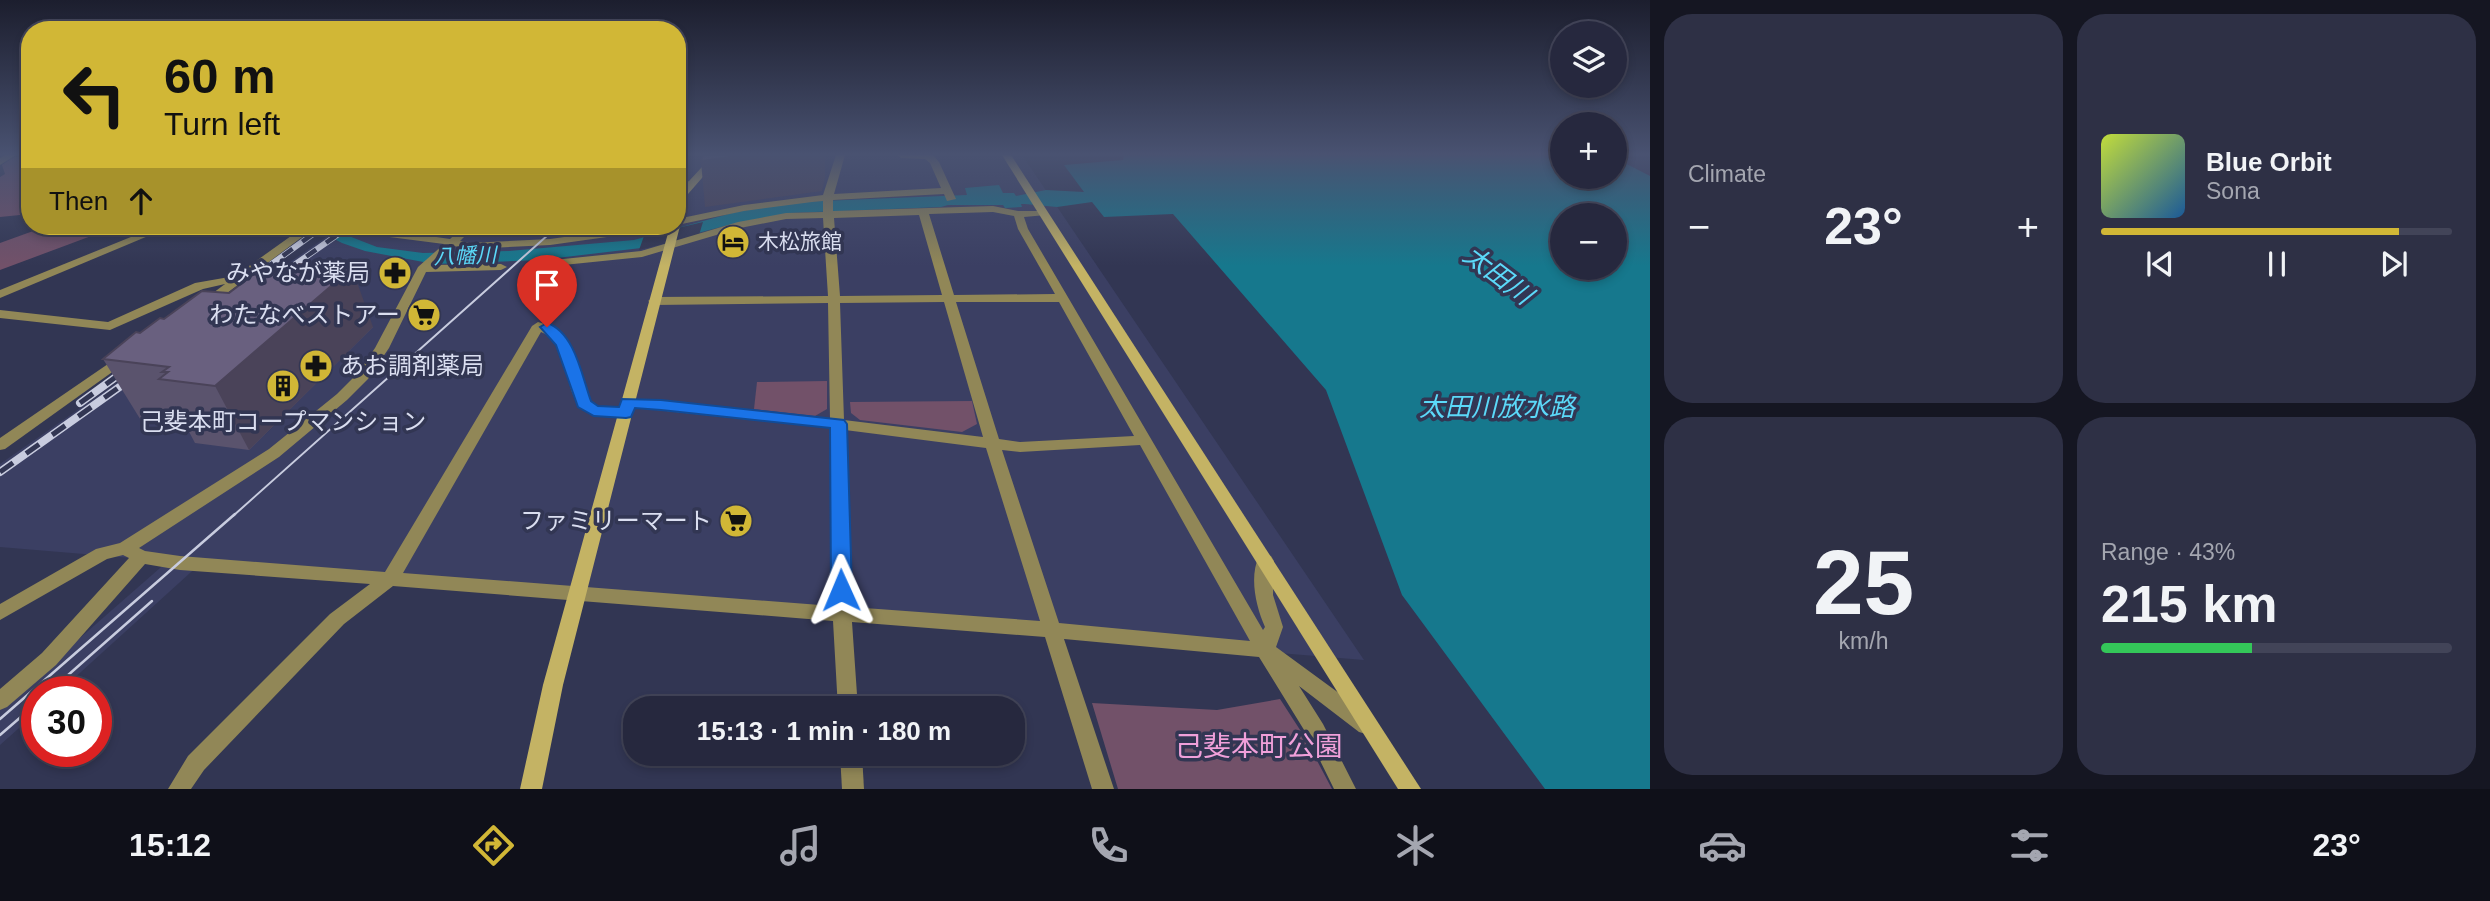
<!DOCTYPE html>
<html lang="en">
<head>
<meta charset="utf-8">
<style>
  :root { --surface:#26283e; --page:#2e3045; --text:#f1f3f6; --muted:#a4a6b0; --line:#424458; --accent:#d1b736 }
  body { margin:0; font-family:Arial,"Noto Sans JP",sans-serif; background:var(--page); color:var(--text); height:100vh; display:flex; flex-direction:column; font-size:26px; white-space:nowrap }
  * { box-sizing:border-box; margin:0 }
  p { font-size:23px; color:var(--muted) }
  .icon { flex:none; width:38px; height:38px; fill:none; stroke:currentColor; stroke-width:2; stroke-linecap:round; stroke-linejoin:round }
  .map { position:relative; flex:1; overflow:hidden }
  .sheet { display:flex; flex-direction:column; gap:14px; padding:14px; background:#151622; width:840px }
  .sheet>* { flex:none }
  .top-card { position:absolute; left:21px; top:21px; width:665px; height:214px; border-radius:28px; box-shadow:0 4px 10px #0003,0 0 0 2px var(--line); background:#d1b736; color:#111; overflow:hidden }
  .tools { position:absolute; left:1550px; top:21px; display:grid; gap:14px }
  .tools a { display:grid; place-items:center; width:77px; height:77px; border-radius:50%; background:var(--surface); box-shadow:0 4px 10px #0003,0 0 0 2px var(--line); font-size:35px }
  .speed { position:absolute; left:21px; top:676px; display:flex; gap:14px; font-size:35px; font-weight:700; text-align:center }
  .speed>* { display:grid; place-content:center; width:91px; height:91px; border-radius:50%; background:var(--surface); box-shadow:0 4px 10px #0003,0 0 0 2px var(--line); line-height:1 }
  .speed .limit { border:10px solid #d22; background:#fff; color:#111 }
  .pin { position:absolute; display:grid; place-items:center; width:60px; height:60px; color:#fff; margin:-72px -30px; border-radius:50% 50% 50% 0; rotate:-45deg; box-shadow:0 0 7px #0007 }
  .pin .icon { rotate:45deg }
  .me { position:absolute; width:77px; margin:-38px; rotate:359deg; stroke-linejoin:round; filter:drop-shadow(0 0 5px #0008) }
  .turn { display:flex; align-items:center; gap:24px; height:147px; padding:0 28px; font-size:32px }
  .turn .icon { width:91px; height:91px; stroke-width:2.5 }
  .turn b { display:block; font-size:49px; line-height:60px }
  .then { display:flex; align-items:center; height:66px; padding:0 28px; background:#0003; gap:14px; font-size:26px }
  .big { font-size:52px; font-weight:800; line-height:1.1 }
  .sheet .card { flex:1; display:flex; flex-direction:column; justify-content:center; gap:10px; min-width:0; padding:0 24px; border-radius:28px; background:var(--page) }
  .sheet .dial { align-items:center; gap:0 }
  .dial b { font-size:91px; line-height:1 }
  .song { display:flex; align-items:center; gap:21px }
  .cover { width:84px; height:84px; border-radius:10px; background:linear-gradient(135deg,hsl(70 70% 55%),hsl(210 70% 35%)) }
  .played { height:7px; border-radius:4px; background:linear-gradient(90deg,var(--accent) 85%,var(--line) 85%) }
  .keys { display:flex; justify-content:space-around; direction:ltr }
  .heat { display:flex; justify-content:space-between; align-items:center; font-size:38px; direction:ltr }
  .charge { height:10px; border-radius:5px; background:linear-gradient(90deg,#34c759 43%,var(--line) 0) }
  .sheet .tiles { flex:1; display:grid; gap:14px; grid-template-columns:repeat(2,1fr) }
  .trip { position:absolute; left:623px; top:696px; width:402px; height:70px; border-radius:28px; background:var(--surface); box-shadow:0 4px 10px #0003,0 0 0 2px var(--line); font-weight:800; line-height:70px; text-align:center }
  .tabs { display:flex; height:112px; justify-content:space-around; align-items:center; background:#0f1019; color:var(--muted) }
  .tabs .icon { width:49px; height:49px }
  .tabs .selected { color:var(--accent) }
  .tabs b { font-size:32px; color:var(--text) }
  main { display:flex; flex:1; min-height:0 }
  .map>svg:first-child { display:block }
</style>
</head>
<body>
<main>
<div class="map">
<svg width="1650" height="789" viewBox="0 0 1650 789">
  <rect width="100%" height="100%" fill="#323653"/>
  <polygon fill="#3b3f63" points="677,155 1022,155 1364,660 201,563 60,691 37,691 37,712 0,745 0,708 168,561 0,547 0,464 339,228 334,226 677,226"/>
  <g fill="#725169">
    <polygon points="27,156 26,161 30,162 30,214 0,217 0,177 5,174 2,165 14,157"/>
    <polygon points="47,226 118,226 0,270 0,243"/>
    <polygon points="827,381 827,409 815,416 754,409 757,382"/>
    <polygon points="972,401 977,424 962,432 860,420 851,413 850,402"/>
    <polygon points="1280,699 1304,736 1332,789 1118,789 1092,703 1217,710"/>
  </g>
  <path fill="#16788d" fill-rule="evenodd" d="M1124 155H1563V177H1615V158L1650 176V789H1545L1402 595 1326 390 1173 214 1104 217 1092 202 1057 207 1025 204H1021L1022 207 1005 208 1003 205H948L941 207 789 213 736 223 641 248 540 260 434 264 365 251 342 243 309 226H323L377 247 423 253 509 251 634 240 736 212 797 202 967 195 965 188 999 185 1003 193H1014L1016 196 1046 190 1084 192 1064 165 1123 160ZM1563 215H1615V268H1563Z"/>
  <polygon fill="#323653" points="703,222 699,235 639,250 644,236"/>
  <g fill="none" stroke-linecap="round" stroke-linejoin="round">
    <g fill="#918757" fill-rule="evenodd">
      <polygon points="5,155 16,155 0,165 0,158"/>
      <path d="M836 155H845L834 194 941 188 930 163 925 159 901 158 897 155H933L939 162 956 199 947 201 944 194 833 200V211L993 206 1018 211H1046V215L1024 217 1028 229 1263 630 1265 627C1256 607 1249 577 1259 556L1265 554 1271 556 1274 561 1273 595 1283 627 1276 647 1373 718 1376 725 1373 732 1366 734 1359 732 1299 686 1323 724 1356 789H1334L1309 738 1259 657 1064 639 1114 789H1092L1045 637 852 622 858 709H838L833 621 393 586 344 624 204 770 191 789H168L188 756 330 614 370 584 180 570 145 564 56 665 7 707 0 710V689L42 653 129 558 123 555 107 559 0 620V604L96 549 120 543 269 449 337 394 358 373 375 348 418 267 444 244 366 234 347 226H361L450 239 464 226H475L460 241 469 243 550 239 643 226H669L664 229 550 245 469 249 454 246 433 265 501 264 507 267 501 270 426 272 389 348 368 379 347 400 279 457 139 548 145 551 180 556 385 572 532 326 538 322C591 337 567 379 593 403 604 414 623 403 633 413 627 419 621 417 613 417 548 416 584 349 541 332L403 573 833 606 830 428 628 407 621 403 628 399 830 419 828 303 654 305 648 301 654 297 828 296 823 218 786 219 740 228 642 257 534 268 528 265 534 262 641 251 738 222 786 213 823 212V201L812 202 744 211 677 225V219L744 205 823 195ZM993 212 1014 216 1018 229 1055 294 954 295 929 214ZM919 215 942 295 840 296 834 218ZM944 302 983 437 844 420 840 303ZM956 302H1059L1134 436 1020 442 999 439ZM845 430 986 448 1040 621 851 607ZM1140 445 1250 641 1059 623 1002 450 1020 452Z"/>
      <polygon points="677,179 694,182 696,184 691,187 677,185"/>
      <polygon points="158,226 172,226 0,298 0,290"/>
      <polygon points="305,226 317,226 211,305 207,306 201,302 225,284 203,289 110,330 0,318 0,310 108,322 195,283 235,276"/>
      <polygon points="124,353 131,357 129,360 5,449 0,450 0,438"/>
      <polygon points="840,754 862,754 864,789 842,789"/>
    </g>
    <g fill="#c4b364" fill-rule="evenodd">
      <polygon points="713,155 722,155 688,194 682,215 677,218 678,193"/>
      <polygon points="1002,155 1011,155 1421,789 1398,789"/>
      <polygon points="677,223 680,226 563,685 542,789 520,789 543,685 670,226 677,226"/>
    </g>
    <polyline stroke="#c8ccdf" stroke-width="2" points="233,516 558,226"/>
    <g stroke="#c8ccdf" stroke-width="2.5">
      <polyline points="50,691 152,601"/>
      <polyline points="0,719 235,514"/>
      <polyline points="0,735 37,703"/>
    </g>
    <defs>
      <g id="rail-far1">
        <polyline points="244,284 324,226"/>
        <polyline points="267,284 350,226"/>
      </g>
      <g id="rail">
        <polyline points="80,403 131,366"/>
        <polyline points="0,472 135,376"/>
      </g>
    </defs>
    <use href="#rail-far1" stroke="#c8ccdf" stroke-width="6"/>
    <use href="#rail" stroke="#c8ccdf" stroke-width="8"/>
    <use href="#rail-far1" stroke="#323653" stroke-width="4.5" stroke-dasharray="12" stroke-linecap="butt"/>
    <use href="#rail" stroke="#323653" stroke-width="5" stroke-dasharray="16" stroke-linecap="butt"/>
  </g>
  <g fill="#5a536d">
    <polygon points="485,226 541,226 527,237 486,230"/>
    <polygon points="373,327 249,450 195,443 187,428 142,422 103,359 140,333"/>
  </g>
  <g fill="#4a4359">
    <polygon points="747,155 825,155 825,178 822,191 705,207 701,161"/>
    <polygon points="524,226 541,226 527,237"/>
    <polygon points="352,268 373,327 249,450 215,386"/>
  </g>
  <g fill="#69607f" stroke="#4a4359" stroke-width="2">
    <polygon points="703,155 747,155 701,161"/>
    <polygon points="299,264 352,268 215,386 159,379 168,372 162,372 169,367 103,359 136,332 140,333 160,318 164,319 202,291 229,293 258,271 287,274"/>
  </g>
  <linearGradient id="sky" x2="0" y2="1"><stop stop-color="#1c1e2e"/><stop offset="0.58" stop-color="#495271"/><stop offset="1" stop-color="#495271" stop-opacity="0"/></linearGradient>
  <rect width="1650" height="266" fill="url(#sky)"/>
  <path fill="#1a73e8" stroke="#114b97" stroke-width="2" d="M547 323C575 332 582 377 591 401L598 406 619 407 622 399 661 400 844 420 847 424 852 590 849 595 841 598 834 595 831 590 830 428 661 410 635 408 631 417 626 418 594 416 578 407 556 345 540 327Z"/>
  <defs>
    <symbol id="hotel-disc" viewBox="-11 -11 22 22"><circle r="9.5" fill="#d1b736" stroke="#323653"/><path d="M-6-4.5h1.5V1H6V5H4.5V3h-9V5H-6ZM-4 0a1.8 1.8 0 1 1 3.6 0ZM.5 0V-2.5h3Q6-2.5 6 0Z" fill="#111"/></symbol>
    <symbol id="pharmacy-disc" viewBox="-11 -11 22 22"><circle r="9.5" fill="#d1b736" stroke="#323653"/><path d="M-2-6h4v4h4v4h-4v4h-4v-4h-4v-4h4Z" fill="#111"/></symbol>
    <symbol id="supermarket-disc" viewBox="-11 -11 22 22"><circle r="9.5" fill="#d1b736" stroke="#323653"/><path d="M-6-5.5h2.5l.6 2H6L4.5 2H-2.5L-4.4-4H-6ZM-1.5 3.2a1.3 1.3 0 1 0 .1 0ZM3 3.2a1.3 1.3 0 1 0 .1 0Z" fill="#111"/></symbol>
    <symbol id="building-disc" viewBox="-11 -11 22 22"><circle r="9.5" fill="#d1b736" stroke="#323653"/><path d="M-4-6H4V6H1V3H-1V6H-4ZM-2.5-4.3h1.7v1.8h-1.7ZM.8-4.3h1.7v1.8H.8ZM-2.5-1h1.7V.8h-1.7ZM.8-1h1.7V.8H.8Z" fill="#111"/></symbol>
  </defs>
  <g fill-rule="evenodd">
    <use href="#hotel-disc" x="714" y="223" width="38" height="38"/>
    <use href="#pharmacy-disc" x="376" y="254" width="38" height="38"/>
    <use href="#supermarket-disc" x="405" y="296" width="38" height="38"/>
    <use href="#pharmacy-disc" x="297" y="347" width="38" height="38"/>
    <use href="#building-disc" x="264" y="367" width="38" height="38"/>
    <use href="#supermarket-disc" x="717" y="502" width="38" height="38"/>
  </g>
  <g text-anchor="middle" stroke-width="7" stroke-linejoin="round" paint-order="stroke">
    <g font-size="21" fill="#dadef0" stroke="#323653" text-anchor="start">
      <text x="758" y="249">木松旅館</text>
    </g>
    <g font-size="21" font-style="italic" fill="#5bd9f9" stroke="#323653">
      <text transform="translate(465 256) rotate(-2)" y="7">八幡川</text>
    </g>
    <g font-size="24" fill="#dadef0" stroke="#323653" text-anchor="end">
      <text x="370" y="281">みやなが薬局</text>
      <text x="400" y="323">わたなべストアー</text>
      <text x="340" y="374" text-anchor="start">あお調剤薬局</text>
      <text x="283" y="430" text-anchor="middle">己斐本町コープマンション</text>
      <text x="712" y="529">ファミリーマート</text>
    </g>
    <g font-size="26" font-style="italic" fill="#5bd9f9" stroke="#323653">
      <text transform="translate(1498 275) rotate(37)" y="9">太田川</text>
      <text x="1497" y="416">太田川放水路</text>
    </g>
    <g font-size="28" fill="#f0a0da" stroke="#323653">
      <text x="1259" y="756">己斐本町公園</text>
    </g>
  </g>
</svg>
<div class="tools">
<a><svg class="icon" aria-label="layers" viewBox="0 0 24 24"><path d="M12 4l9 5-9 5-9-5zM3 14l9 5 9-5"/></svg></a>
<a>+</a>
<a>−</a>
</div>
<div class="speed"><div class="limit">30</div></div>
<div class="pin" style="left:547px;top:327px;background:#d93025"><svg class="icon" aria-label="arrive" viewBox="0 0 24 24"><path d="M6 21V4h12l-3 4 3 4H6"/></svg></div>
<svg class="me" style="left:841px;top:590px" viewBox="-20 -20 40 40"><path d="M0-17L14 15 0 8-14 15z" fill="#1a73e8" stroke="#fff" stroke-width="4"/></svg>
<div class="trip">15:13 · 1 min · 180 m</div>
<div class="top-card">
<div class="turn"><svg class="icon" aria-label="left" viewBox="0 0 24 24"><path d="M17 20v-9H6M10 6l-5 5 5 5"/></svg><div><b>60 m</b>Turn left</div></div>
<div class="then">Then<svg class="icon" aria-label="ahead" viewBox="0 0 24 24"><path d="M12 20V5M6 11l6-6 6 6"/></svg></div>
</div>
</div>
<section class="sheet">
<div class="tiles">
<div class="card"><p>Climate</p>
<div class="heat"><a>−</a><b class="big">23°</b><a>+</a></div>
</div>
<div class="card">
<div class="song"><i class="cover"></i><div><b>Blue Orbit</b><p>Sona</p></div></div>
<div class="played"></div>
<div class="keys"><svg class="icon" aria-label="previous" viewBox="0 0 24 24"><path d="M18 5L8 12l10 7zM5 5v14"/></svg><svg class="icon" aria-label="pause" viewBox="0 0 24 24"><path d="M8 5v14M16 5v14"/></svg><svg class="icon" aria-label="next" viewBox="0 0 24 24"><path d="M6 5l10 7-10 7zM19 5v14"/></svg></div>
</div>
<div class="card dial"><b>25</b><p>km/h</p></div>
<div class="card"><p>Range · 43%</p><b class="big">215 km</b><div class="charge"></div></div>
</div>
</section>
</main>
<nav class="tabs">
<b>15:12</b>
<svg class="icon selected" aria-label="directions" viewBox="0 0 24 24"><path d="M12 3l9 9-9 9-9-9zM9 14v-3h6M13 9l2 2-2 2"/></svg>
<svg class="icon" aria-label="music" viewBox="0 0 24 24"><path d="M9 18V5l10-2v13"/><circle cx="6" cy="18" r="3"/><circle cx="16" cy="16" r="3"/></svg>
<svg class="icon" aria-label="phone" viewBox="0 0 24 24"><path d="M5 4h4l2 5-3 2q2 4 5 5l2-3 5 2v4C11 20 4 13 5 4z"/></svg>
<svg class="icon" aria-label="climate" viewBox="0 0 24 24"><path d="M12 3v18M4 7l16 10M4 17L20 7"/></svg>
<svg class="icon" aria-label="car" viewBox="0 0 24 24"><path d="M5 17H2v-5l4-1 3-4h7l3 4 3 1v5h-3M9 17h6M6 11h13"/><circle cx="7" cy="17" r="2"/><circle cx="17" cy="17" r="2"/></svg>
<svg class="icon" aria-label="filters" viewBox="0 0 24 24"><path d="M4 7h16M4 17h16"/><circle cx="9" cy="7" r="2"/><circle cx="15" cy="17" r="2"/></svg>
<b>23°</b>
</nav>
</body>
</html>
